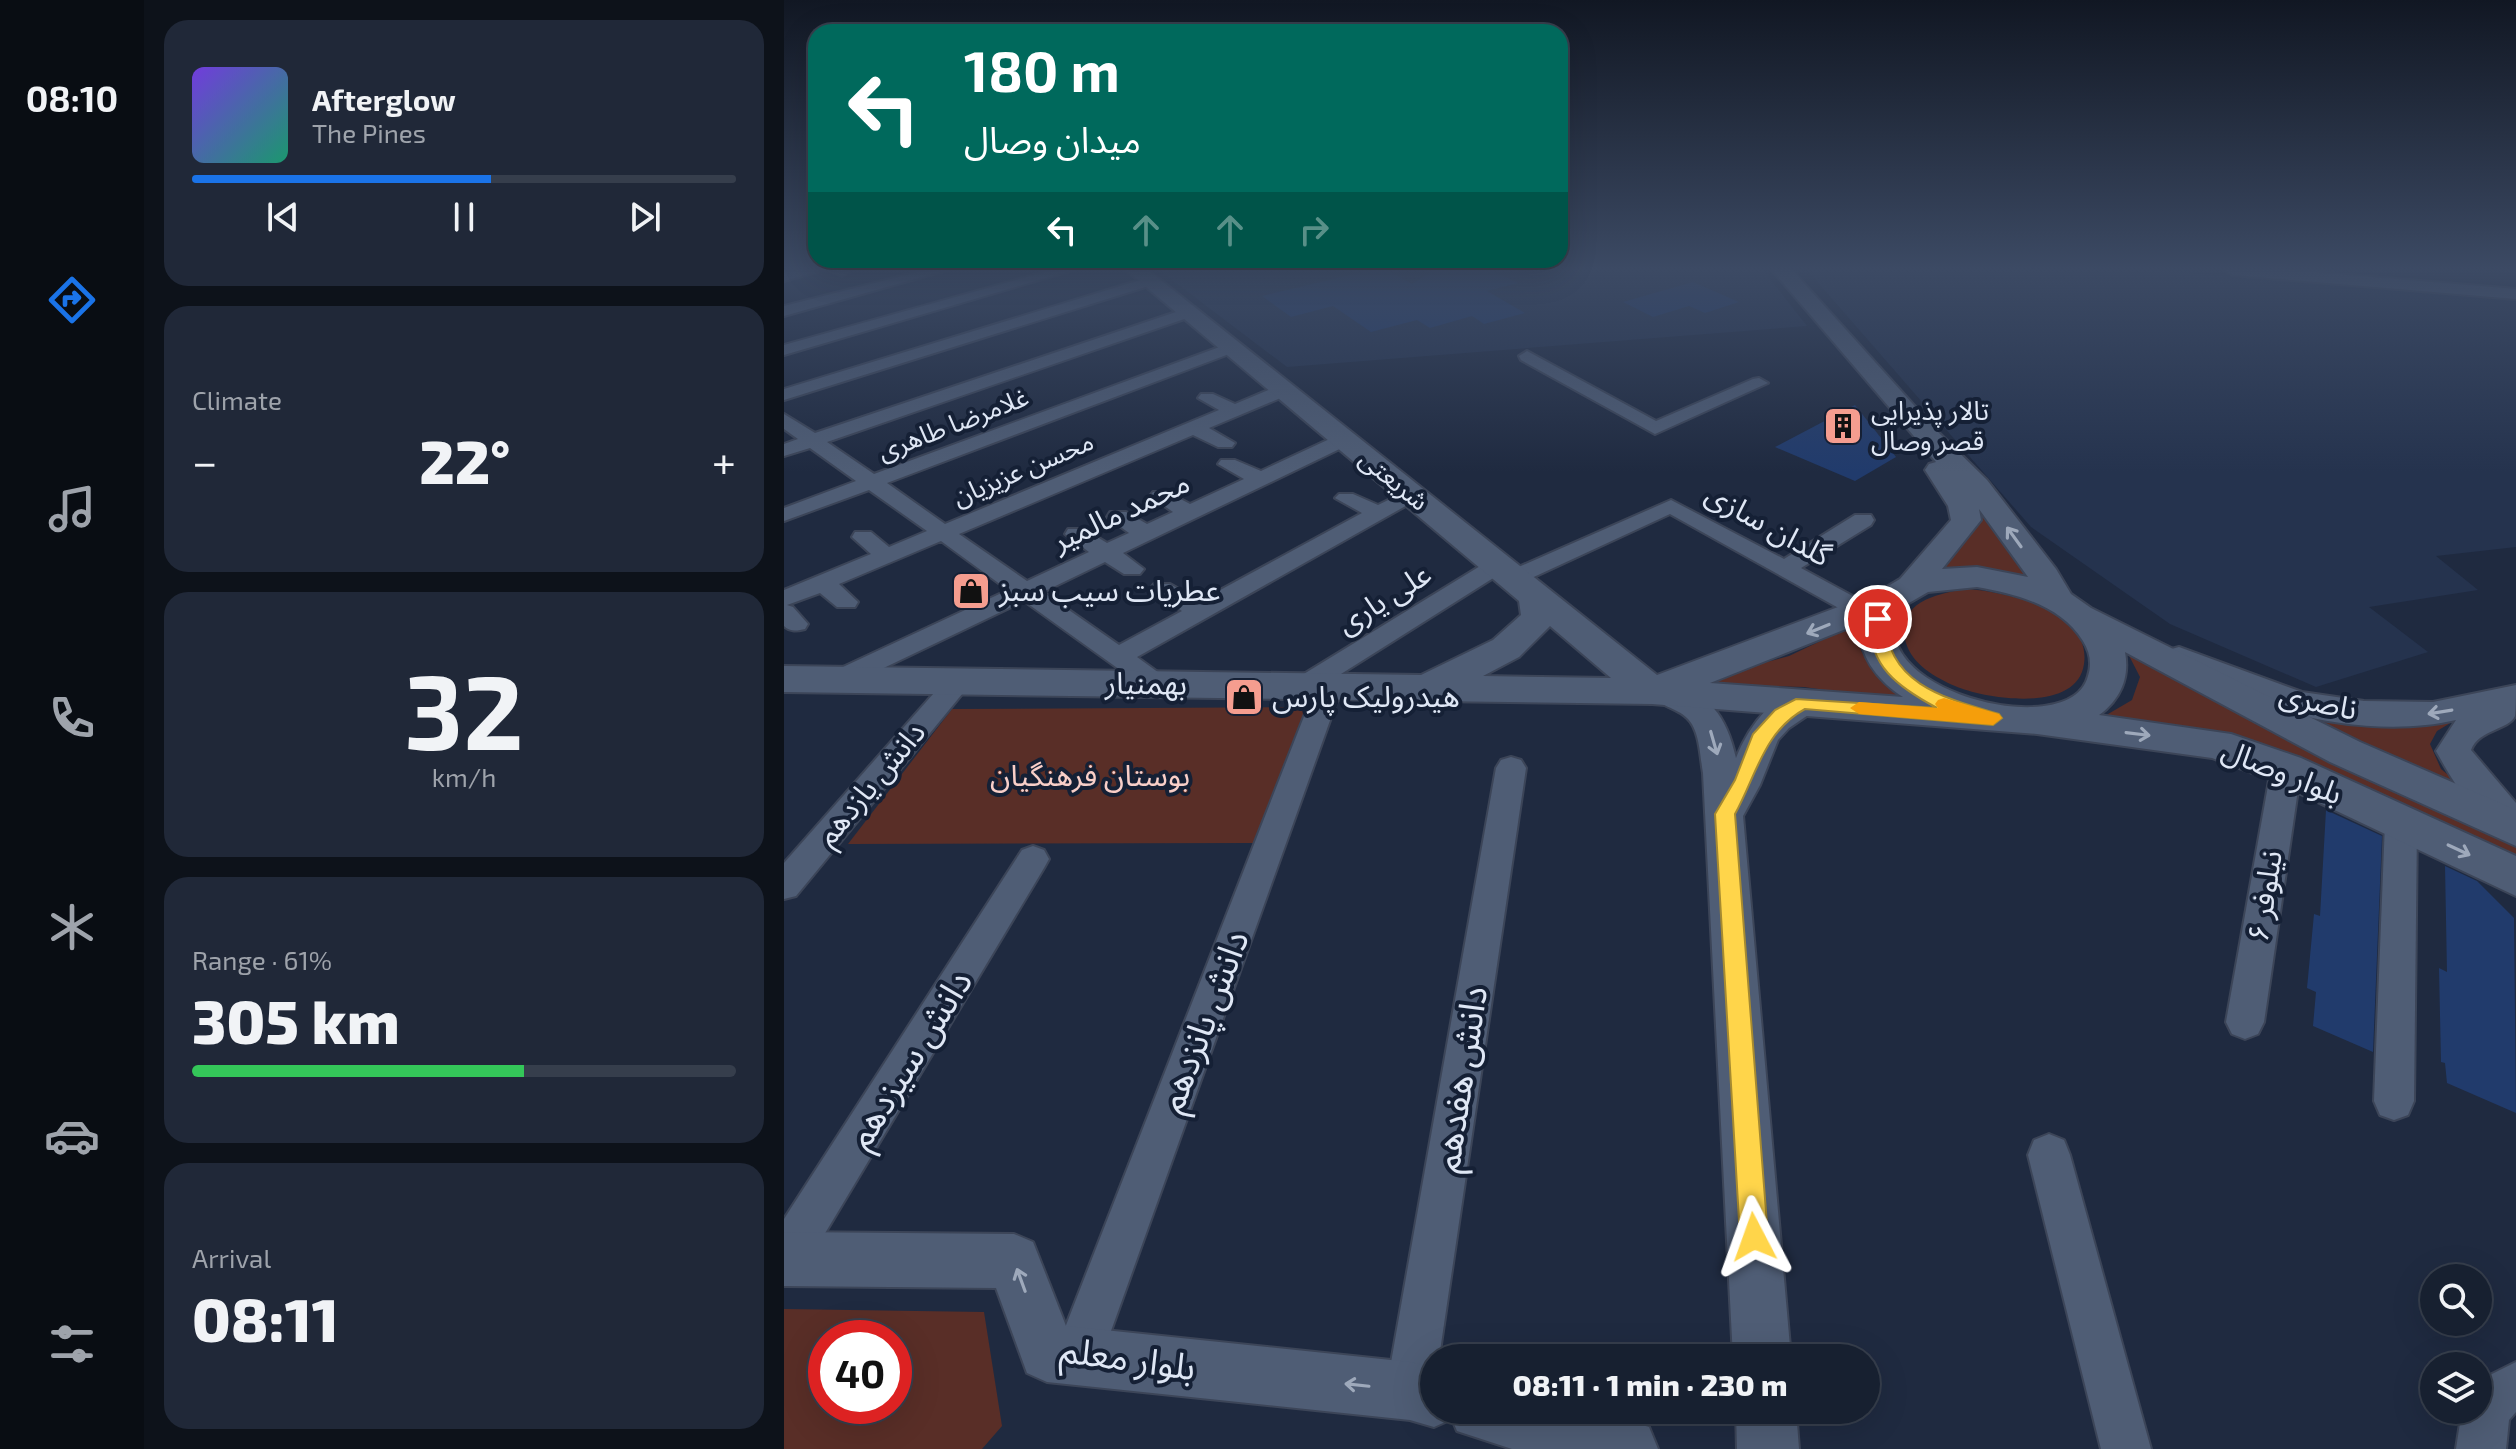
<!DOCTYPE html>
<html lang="en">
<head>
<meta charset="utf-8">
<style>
  :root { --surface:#172030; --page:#202838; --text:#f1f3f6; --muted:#9ea3ab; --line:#363e4c; --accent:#1a73e8 }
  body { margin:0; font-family:"Exo 2","Noto Sans Arabic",sans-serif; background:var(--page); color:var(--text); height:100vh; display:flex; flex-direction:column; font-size:30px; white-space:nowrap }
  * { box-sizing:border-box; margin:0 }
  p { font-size:26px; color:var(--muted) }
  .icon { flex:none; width:44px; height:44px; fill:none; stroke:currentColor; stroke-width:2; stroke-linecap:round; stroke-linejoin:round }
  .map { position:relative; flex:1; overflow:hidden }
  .sheet { display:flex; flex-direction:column; gap:20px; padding:20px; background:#0d121a; width:640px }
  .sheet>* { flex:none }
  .hud { position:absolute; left:24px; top:24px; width:760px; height:244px; border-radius:24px; box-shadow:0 8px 32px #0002,0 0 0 2px var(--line); background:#00695c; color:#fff; overflow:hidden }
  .controls { position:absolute; left:1636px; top:1264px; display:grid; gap:16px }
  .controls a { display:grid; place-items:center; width:72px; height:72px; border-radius:50%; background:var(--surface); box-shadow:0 8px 32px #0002,0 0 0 2px var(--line); font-size:40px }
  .speed { position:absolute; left:24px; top:1320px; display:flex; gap:16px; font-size:40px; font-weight:700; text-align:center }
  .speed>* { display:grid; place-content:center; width:104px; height:104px; border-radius:50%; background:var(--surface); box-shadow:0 8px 32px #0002,0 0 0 2px var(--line); line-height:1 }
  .speed .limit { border:12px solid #d22; background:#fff; color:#111 }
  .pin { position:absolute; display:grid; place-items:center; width:68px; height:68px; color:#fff; margin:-34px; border:4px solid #fff; border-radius:50%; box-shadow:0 2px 8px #0007 }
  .me { position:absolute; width:88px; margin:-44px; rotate:356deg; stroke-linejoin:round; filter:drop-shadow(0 0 6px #0008) }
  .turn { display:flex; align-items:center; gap:28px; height:168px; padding:0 24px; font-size:36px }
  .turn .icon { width:104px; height:104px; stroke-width:2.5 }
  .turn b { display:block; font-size:56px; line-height:68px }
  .lanes { display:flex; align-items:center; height:76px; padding:0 24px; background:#0003; justify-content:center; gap:40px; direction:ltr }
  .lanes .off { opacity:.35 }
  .big { font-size:60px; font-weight:800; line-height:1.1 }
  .sheet .card { flex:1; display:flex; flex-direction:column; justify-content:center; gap:12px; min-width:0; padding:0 28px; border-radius:24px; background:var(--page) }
  .sheet .dial { align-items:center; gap:0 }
  .dial b { font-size:104px; line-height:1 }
  .song { display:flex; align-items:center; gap:24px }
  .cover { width:96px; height:96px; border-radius:12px; background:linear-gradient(135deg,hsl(260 70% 55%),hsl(160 70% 35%)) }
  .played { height:8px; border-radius:4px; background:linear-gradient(90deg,var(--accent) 55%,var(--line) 55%) }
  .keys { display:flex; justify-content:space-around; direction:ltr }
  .heat { display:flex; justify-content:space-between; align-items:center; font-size:44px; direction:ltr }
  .charge { height:12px; border-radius:6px; background:linear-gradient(90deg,#34c759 61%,var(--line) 0) }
  .trip { position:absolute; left:636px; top:1344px; width:460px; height:80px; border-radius:40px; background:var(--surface); box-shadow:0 8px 32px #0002,0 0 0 2px var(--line); font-weight:800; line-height:80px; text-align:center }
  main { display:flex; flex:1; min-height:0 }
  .dock { display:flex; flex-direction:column; width:144px; justify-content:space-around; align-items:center; background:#090d13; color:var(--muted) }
  .dock .icon { width:56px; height:56px }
  .dock .current { color:var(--accent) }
  .dock b { font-size:36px; color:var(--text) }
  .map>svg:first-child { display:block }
</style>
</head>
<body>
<main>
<nav class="dock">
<b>08:10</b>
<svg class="icon current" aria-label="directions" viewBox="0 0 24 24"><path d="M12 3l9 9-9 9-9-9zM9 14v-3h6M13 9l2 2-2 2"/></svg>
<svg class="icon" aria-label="music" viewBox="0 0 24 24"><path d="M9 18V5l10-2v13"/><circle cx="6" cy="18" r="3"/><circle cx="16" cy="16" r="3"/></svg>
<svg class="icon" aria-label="phone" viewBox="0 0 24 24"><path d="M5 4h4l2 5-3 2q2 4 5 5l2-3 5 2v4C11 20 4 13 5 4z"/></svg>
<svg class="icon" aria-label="climate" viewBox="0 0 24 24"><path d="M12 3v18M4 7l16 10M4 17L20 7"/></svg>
<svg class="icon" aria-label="car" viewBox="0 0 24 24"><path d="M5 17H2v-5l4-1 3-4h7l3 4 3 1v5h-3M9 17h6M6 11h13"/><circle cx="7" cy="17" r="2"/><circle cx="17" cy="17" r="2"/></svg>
<svg class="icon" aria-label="filters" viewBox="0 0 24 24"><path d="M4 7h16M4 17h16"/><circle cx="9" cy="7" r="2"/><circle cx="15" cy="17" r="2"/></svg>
</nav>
<section class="sheet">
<div class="card">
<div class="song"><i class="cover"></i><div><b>Afterglow</b><p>The Pines</p></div></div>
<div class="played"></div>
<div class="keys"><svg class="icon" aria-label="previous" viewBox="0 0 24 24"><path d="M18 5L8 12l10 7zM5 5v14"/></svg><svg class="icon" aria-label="pause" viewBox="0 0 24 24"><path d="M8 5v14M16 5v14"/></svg><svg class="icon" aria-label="next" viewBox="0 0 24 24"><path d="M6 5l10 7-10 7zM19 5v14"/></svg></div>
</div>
<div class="card"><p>Climate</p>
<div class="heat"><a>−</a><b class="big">22°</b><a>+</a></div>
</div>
<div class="card dial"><b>32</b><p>km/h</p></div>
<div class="card"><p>Range · 61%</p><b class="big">305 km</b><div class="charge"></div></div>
<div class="card"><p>Arrival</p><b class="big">08:11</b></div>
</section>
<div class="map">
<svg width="1732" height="1449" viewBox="0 0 1732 1449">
  <rect width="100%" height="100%" fill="#1f2a40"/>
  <g fill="#25334e">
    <polygon points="375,270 979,270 1023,326 503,367"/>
    <polygon points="1023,270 1364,270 1732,299 1732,547 1652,556 1694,590 1585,607 1644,652 1532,687 1386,624 1247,527"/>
  </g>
  <g fill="#592e27" fill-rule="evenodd">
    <path d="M1194 507 1254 582C1219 571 1189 567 1153 568Z"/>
    <path d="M1184 589C1222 592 1308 610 1300 664 1293 714 1201 699 1171 686 1152 678 1128 664 1122 643 1110 603 1153 593 1184 589Z"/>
    <path d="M1068 626C1079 666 1096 677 1128 702L1020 687 900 684 1005 656Z"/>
    <polygon points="1338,642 1732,838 1732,860 1542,774 1435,731 1319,717 1348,700 1356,677"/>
    <polygon points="1474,701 1673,719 1653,731 1646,744 1657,769 1701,805"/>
    <polygon points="522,707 470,843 64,844 168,709"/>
    <path d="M0 1309 200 1312 218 1426 198 1449H0ZM42 1338H110V1406H42Z"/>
  </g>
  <g fill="#213b6c">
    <polygon points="587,270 603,270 628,284 650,270 707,270 734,283 703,291 741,313 700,324 688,316 646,328 633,320 587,332 549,306 507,317 478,296"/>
    <polygon points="909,282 955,302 921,313 905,306 869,317 839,302"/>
    <polygon points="1071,405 1112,457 1071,481 991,447"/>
    <polygon points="1542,810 1598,836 1589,1052 1529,1026 1532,992 1523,988 1530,914 1536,916"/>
    <polygon points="1661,866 1693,881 1730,918 1732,1113 1663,1083 1661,1063 1657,1062 1655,968 1663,972"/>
  </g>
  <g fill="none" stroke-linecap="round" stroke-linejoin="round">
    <defs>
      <g id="minor">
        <polygon points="15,270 39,270 0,281 0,273"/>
        <polygon points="45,270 63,270 65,272 58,276"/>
        <polygon points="142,270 163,270 0,316 0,306"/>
        <polygon points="268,270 289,270 0,355 0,345"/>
        <polygon points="366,277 371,278 371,284 0,400 0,389"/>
        <path d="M404 308 409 310V316L43 442 90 474 441 345H453V351L103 483 161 524 435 410 414 398 417 394H429L451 404 494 386H506L509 390 506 394 425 428 451 443 448 447H434L409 435 175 534 243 581 305 552 281 534 284 529H300L323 543 345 533 323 517 326 512H342L363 524 389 512 366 496 369 492H383L406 504 460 479 434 464 437 460H451L477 471 552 436H566L569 440 566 444 339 553 360 569 356 574H340L321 562 259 592 335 645 398 611 366 589 370 584H386L416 601 578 513 551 498 555 494H569L594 505 627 489 637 495 634 499 353 657 382 678 386 684 382 690 373 693 364 690 240 601 62 686 53 689 44 686 40 680 44 674 224 590 157 541 55 584 74 602 71 607H53L36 593 3 605 9 607 24 624 21 629C13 631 6 632 0 626V590L87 554 68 537 71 532H87L105 547 143 531 85 490 0 521V508L72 481 26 448 0 456V444L14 439 0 429V414L31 433Z"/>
        <polygon points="743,351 872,421 969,379 975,378 984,383 871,434 737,360 735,356"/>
        <polygon points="887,500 1000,559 1071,515 1087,515 1090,520 1087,525 1017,568 1087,606 1090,611 1087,616 1069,616 886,514 737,583 721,583 717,578 721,573"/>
        <polygon points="714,558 722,560 726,565 722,570 549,679 558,687 318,1356 311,1373 294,1380 277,1373 270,1356 530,691 519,695 510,692 506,686 510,680 706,560"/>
        <polygon points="174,673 183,676 187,682 183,688 12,896 0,899 0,863 165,676"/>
        <polygon points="727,757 737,760 742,768 655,1358 650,1358 650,1392 643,1408 626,1415 609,1408 602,1391 712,768 717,760"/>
        <polygon points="1502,758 1512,761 1517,769 1480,1022 1474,1034 1461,1039 1448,1034 1442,1022 1487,769 1492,761"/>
        <polygon points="1617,811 1628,815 1633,823 1630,1101 1624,1115 1610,1120 1596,1115 1590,1101 1601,823 1606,815"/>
        <polygon points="249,846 260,850 265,859 260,868 16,1275 0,1281 0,1219 238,850"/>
        <polygon points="1265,1134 1280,1140 1286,1155 1367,1449 1317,1449 1244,1155 1250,1140"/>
        <polygon points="1732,1362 1732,1412 1725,1420 1722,1449 1672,1449 1678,1410 1694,1410 1694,1381"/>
      </g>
      <g id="tertiary">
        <polygon points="1441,270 1504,270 1732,289 1732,299 1449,275"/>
        <path d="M1395 647 1518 692 1580 701 1649 702 1732 685C1732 695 1732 708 1731 716 1725 730 1695 729 1687 750L1732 803V840C1695 828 1670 783 1652 751L1672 720C1621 732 1556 727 1505 712 1464 700 1424 680 1384 664L1379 657 1384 650Z"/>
        <path d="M883 682C926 694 942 715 952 758 964 728 992 684 1030 695L1035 703 1030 711 1005 728 994 740 976 785 959 816 1007 1358H949L919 773C916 757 916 730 903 718 892 707 875 707 867 693L871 685Z"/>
        <polygon points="0,1232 230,1234 249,1242 282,1326 626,1362 650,1367 650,1410 810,1410 865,1427 874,1449 728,1449 673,1431 668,1419 650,1427 626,1420 263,1382 243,1373 212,1288 0,1286"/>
        <polygon points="952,1410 1012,1410 1015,1449 953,1449"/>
      </g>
      <path id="secondary" d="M342 270H364L873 675 1094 592 1116 579 1167 520 1164 506 1141 470 1145 464 1152 462 988 270H1008L1155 433 1203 480 1272 569 1287 594 1307 608 1576 742 1732 810V846L1546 762 1341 652C1346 678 1336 700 1315 715L1447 734 1517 758 1732 856V896L1487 780 1428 758 1253 734 868 704 0 692V666L637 675 709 640 737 615 735 601ZM1195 509 1244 577 1193 567 1158 569 1197 520ZM1193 587C1232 594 1277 605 1299 641 1306 652 1308 664 1304 676 1286 746 1069 687 1118 607L1144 592ZM1077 623C1072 654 1094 681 1119 697L926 683ZM766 626 827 678 699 676 735 657Z"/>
    </defs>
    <use href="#minor" stroke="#3c4558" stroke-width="4"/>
    <use href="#tertiary" stroke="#3c4558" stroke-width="4"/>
    <use href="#secondary" stroke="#3c4558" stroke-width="4"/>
    <use href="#minor" fill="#4f5d75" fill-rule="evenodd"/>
    <use href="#tertiary" fill="#4f5d75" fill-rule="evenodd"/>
    <use href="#secondary" fill="#4f5d75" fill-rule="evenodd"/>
  </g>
  <defs><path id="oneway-shaft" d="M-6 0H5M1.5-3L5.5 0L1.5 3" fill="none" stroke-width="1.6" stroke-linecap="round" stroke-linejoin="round" transform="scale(2)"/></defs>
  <g stroke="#9ea9bb">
    <use href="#oneway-shaft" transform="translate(1230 537) rotate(-126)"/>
    <use href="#oneway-shaft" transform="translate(1034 629) rotate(158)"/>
    <use href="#oneway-shaft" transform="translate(1656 712) rotate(171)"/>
    <use href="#oneway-shaft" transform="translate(1354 734) rotate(7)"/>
    <use href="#oneway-shaft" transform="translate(930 743) rotate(74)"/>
    <use href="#oneway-shaft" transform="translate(1675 850) rotate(25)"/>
    <use href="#oneway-shaft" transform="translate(237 1280) rotate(-110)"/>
    <use href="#oneway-shaft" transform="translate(573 1385) rotate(-174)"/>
  </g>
  <linearGradient id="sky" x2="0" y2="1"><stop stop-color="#111723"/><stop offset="0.57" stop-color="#3c4a64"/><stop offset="1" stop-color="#3c4a64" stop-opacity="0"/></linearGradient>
  <rect width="1732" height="472" fill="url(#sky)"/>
  <path fill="#ffd54a" stroke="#a68a30" stroke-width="2" d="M1094 614 1102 619C1101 684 1163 699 1215 714L1218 718 1209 725 1021 709C980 731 972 776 951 814L984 1237 980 1247 970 1251 960 1247 956 1237 931 814 951 780 969 734 991 710 1012 699 1153 708C1114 687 1084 666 1086 619Z"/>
  <polygon fill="#f59e0b" points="1160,698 1215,714 1218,718 1209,725 1075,714 1066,708 1075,702 1154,708 1151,704 1154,700"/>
  <defs>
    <symbol id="building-square" viewBox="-11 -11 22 22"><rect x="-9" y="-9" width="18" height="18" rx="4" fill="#f59d8f" stroke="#152035"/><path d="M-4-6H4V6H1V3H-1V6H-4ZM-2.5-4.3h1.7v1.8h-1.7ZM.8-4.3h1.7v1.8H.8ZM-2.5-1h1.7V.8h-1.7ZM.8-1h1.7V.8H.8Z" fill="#111"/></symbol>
    <symbol id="shop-square" viewBox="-11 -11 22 22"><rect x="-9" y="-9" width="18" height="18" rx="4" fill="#f59d8f" stroke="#152035"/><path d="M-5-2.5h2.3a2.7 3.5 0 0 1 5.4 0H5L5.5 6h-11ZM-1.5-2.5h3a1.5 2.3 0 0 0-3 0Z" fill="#111"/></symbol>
  </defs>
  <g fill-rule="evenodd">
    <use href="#building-square" x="1037" y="404" width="44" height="44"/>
    <use href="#shop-square" x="165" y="569" width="44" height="44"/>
    <use href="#shop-square" x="438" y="675" width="44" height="44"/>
  </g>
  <g text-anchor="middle" stroke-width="8" stroke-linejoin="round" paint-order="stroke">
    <g font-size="26" fill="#dfe7f5" stroke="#152035" text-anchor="start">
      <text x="1087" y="420">تالار پذیرایی<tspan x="1087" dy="30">قصر وصال</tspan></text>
    </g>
    <g font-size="26" fill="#dfe7f5" stroke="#152035">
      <text transform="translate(169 424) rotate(-21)" y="9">غلامرضا طاهری</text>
      <text transform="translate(239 469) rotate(-23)" y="9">محسن عزیزیان</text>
      <text transform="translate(610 480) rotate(39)" y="9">شریعتی</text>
    </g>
    <g font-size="30" fill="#dfe7f5" stroke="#152035">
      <text transform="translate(337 512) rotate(-25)" y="10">محمد مالمیر</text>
      <text transform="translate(984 525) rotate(29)" y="10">گلدان سازی</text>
      <text transform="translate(600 599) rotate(-32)" y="10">علی یاری</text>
      <text transform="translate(362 684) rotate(1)" y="10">بهمنیار</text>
      <text transform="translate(1534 702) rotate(12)" y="10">ناصری</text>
      <text transform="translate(1498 772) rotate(22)" y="10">بلوار وصال</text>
      <text transform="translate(87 784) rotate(-50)" y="10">دانش یازدهم</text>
      <text transform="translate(1481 896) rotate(-81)" y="10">نیلوفر ۶</text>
    </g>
    <g font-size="30" fill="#dfe7f5" stroke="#152035" text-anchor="start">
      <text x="215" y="601">عطریات سیب سبز</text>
      <text x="488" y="707">هیدرولیک پارس</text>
    </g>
    <g font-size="30" fill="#f9cfc8" stroke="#152035">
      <text x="306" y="786">بوستان فرهنگیان</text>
    </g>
    <g font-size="36" fill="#dfe7f5" stroke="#152035">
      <text transform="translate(419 1021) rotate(-69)" y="13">دانش پانزدهم</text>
      <text transform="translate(125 1059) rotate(-58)" y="13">دانش سیزدهم</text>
      <text transform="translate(676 1079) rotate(-81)" y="13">دانش هفدهم</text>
      <text transform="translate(344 1358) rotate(8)" y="13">بلوار معلم</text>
    </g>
  </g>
</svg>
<div class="controls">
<a><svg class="icon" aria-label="search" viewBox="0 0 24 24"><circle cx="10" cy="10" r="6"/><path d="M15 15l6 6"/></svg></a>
<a><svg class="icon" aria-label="layers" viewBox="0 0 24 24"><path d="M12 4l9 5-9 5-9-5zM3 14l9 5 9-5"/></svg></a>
</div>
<div class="speed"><div class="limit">40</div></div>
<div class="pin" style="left:1094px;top:619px;background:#d93025"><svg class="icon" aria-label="arrive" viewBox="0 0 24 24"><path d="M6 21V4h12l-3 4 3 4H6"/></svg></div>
<svg class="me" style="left:970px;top:1237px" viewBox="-20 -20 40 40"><path d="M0-17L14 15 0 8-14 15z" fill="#ffd54a" stroke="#fff" stroke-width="4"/></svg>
<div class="trip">08:11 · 1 min · 230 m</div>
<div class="hud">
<div class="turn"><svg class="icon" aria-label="left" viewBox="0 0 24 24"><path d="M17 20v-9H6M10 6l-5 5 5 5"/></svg><div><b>180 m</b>میدان وصال</div></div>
<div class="lanes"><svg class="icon" aria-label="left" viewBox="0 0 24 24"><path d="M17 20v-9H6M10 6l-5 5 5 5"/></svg><svg class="icon off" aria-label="ahead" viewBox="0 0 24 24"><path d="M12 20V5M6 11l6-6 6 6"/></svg><svg class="icon off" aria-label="ahead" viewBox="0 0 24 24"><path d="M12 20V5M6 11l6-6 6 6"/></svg><svg class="icon off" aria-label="right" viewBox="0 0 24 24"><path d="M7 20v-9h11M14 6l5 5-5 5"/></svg></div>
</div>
</div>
</main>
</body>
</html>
